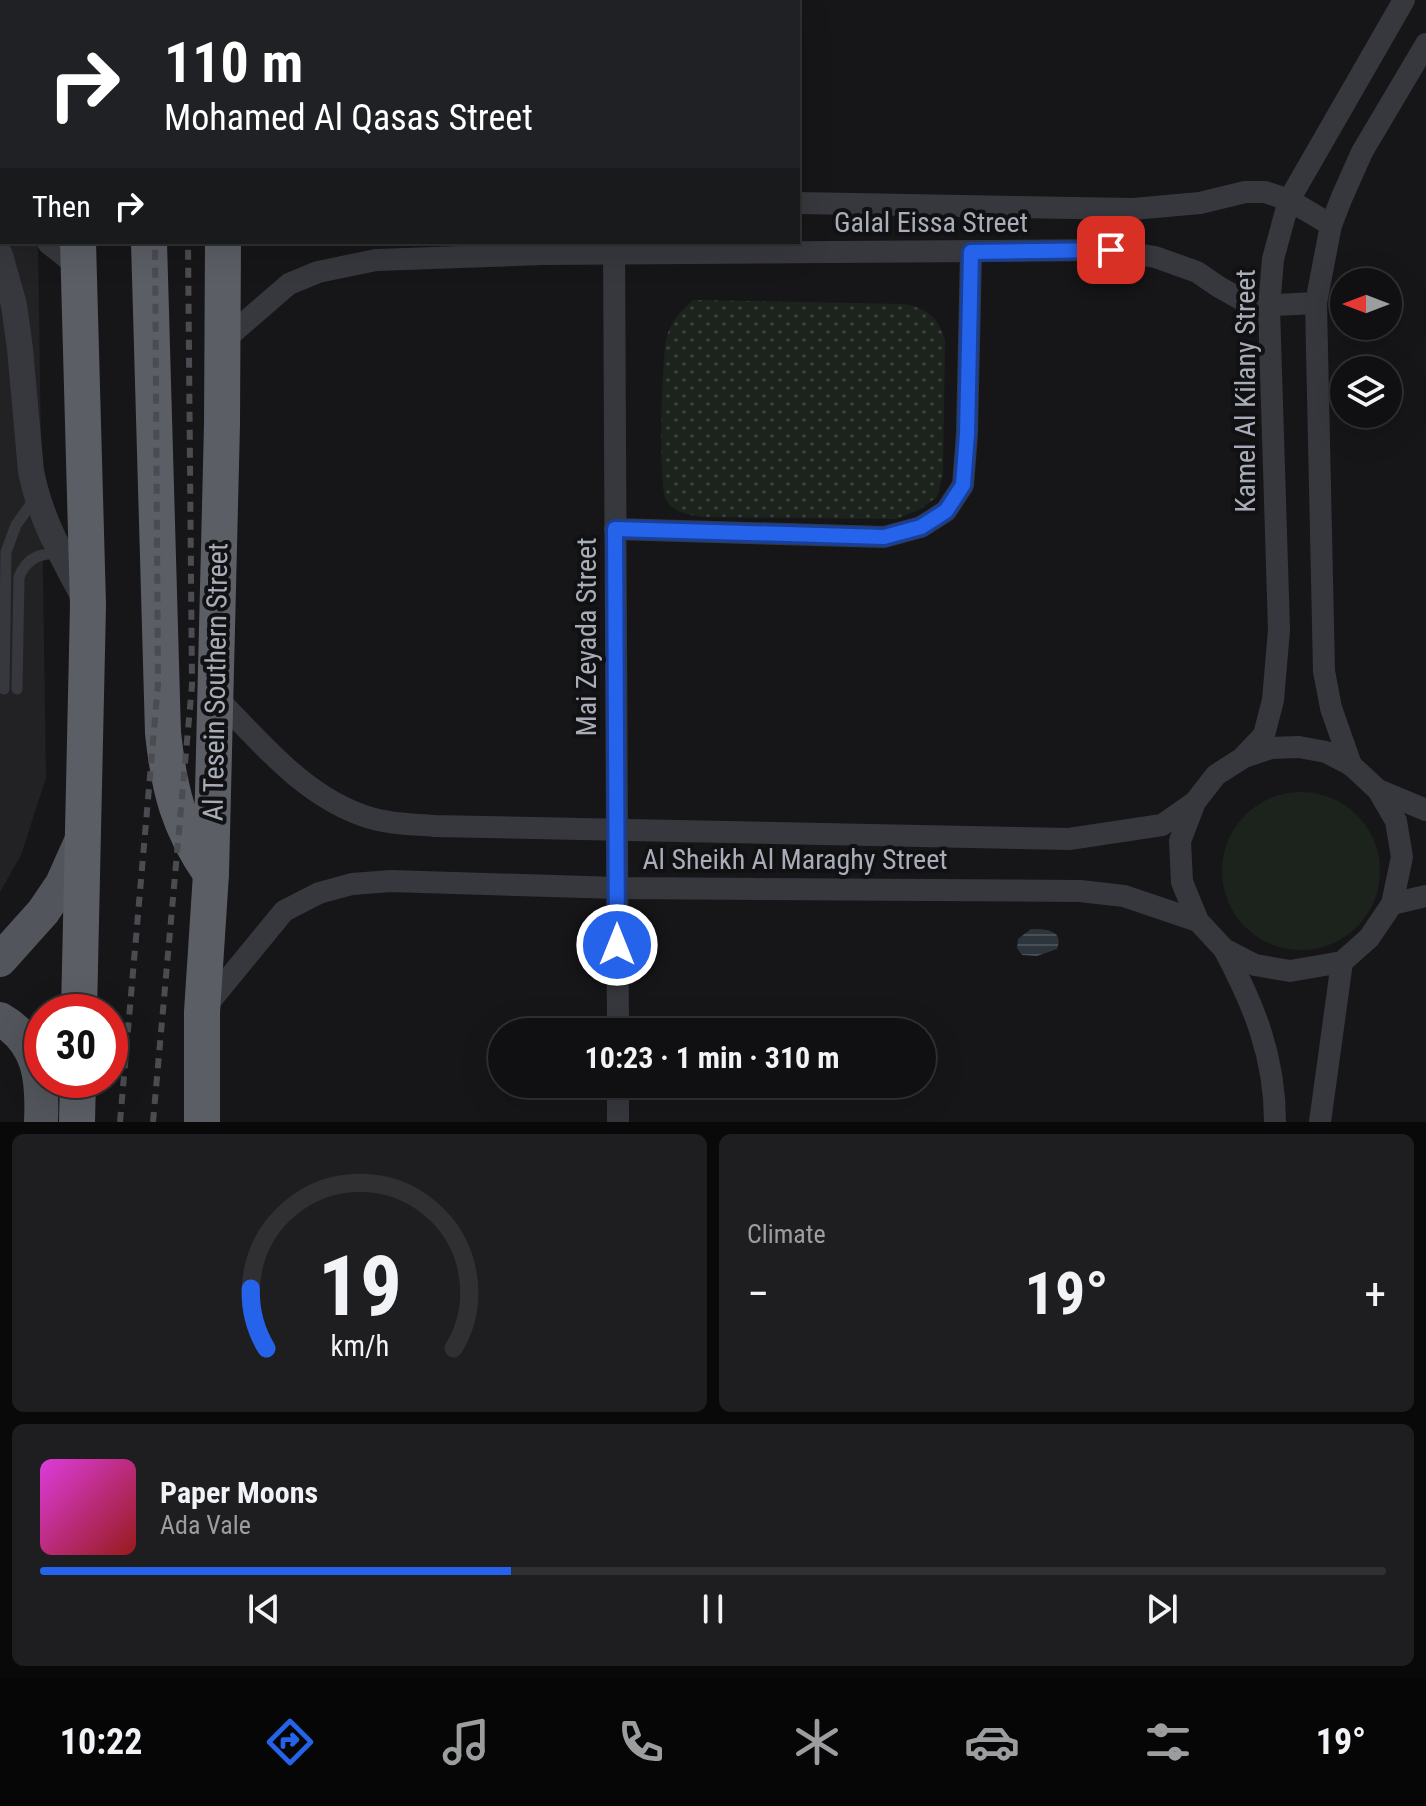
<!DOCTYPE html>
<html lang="en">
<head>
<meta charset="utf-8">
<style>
  :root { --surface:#101012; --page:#1e1e20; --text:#f1f3f6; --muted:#9c9d9f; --line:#303032; --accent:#2563eb }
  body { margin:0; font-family:"Roboto Condensed",sans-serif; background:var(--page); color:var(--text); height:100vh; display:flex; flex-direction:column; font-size:30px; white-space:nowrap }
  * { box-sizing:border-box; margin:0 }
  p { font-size:26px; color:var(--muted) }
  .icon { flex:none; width:44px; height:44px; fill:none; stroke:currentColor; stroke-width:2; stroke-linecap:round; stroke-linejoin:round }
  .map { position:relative; height:1122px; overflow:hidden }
  .sheet { display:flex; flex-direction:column; gap:12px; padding:12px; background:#09090a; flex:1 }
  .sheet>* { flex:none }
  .hud { position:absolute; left:0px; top:0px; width:800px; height:244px; box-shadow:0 8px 32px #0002,0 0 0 2px var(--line); background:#202124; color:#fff; overflow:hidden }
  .needle { width:52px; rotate:270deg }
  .controls { position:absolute; left:1330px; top:268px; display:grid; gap:16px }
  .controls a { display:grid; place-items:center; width:72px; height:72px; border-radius:50%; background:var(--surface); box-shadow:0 8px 32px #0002,0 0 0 2px var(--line); font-size:40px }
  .speed { position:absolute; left:24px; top:994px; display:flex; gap:16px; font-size:40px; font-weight:700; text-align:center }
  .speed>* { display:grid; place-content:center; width:104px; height:104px; border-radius:50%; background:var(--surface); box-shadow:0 8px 32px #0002,0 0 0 2px var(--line); line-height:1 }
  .speed .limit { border:12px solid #d22; background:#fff; color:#111 }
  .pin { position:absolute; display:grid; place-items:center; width:68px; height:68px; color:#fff; margin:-34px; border-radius:16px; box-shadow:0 4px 12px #0006 }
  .me { position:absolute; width:88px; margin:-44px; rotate:0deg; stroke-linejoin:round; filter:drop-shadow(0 0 6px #0008) }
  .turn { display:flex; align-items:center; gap:28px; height:168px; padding:0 32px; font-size:36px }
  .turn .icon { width:104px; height:104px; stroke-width:2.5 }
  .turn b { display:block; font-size:56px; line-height:68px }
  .then { display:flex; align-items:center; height:76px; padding:0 32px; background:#0003; gap:16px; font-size:30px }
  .big { font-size:60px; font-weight:700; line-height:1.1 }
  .sheet .widget { flex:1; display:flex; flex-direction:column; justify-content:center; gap:12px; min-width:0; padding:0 28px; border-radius:12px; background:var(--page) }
  .sheet .dial { align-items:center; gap:0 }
  .dial svg { height:208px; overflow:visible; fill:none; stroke:var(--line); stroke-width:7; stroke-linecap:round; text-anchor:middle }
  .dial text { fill:var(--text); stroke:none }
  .song { display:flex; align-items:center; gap:24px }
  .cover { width:96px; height:96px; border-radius:12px; background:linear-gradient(135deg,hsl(300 70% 55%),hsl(0 70% 35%)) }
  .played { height:8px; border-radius:4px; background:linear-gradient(90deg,var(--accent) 35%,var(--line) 35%) }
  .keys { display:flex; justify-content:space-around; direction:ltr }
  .heat { display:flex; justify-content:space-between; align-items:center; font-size:44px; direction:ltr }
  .sheet .tiles { flex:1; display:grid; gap:12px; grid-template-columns:1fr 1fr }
  .widget:last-child { grid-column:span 2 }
  .trip { position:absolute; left:488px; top:1018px; width:448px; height:80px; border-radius:40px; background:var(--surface); box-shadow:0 8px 32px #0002,0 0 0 2px var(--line); font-weight:700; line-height:80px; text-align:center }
  .tabs { display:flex; height:128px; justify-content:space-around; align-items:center; background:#060607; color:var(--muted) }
  .tabs .icon { width:56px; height:56px }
  .tabs .current { color:var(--accent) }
  .tabs b { font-size:36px; color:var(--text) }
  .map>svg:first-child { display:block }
</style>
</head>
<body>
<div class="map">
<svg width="1426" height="1122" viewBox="0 0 1426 1122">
  <defs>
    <pattern id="grass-dots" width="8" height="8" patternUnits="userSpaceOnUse" patternTransform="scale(2)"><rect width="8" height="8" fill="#1c231d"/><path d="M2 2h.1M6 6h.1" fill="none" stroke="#3a403c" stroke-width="1.8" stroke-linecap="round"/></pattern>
    <pattern id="water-rules" width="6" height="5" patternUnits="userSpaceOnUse" patternTransform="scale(2)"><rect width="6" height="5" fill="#2c353c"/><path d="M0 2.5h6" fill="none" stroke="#485056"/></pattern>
  </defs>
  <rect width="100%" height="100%" fill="#161618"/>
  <polygon fill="#222225" points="0,0 34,0 2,2 2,242 38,242 46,778 21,855 0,892"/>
  <path fill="url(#grass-dots)" d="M693 300 905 304C929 310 937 316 945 340L943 473 937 497 919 510 896 519 704 517C690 515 673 513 666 500 658 483 662 363 666 340 670 322 680 312 693 300Z"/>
  <circle fill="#1c231d" cx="1301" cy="871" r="79"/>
  <path fill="url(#water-rules)" d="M1031 929C1046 929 1064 930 1057 949L1037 956 1022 955 1017 948 1018 939Z"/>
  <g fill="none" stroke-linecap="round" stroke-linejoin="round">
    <g stroke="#37383d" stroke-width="11">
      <polyline points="4,689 6,552 16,525 36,497"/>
      <path d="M17 689 19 577C26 559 40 552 59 554"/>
    </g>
    <g stroke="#37383d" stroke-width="22">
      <polyline points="619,2 619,0"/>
      <polyline points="798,203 1133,209 1200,203 1245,192 1265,192 1289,200 1331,225"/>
      <polyline points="614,242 618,1032"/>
      <polyline points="222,342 289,284 318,272 376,260 542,254 1111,250 1155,257 1197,272 1219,287 1253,306 1316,303"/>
      <polyline points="615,529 884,537 921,527 946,511 963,485 967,434 971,252"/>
      <path d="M215 696C261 742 303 796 367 817 389 824 411 824 434 826L1069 839 1162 825 1195 802 1216 775 1244 757 1271 748 1299 747 1326 752 1351 765 1378 790 1396 821 1402 857 1392 904 1369 938 1342 962 1290 971 1255 965 1224 949 1198 921 1182 882 1180 841 1195 802"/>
      <polyline points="1244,756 1264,735 1273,700 1279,630 1269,307 1273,259 1289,200 1404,0"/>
      <polyline points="1351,765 1331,708 1324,671 1316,303 1331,225 1342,197 1362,152 1426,44"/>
      <polyline points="1378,790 1426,810"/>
      <polyline points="1392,904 1426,896"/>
      <path d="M1224 949C1254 1005 1275 1057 1275 1122"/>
      <polyline points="202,1011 284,911 319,893 352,884 391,881 617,888 1080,891 1124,896 1198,921"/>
      <polyline points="618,1084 618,1122"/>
      <polyline points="1320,1122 1342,962"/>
    </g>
    <g stroke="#37383d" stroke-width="26">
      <polyline points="12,0 12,2"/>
      <polyline points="0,116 2,117"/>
      <polyline points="50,242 78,264"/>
      <path d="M0 255 14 305 20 349 31 471C40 519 63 558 86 601"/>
    </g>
    <g stroke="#53555c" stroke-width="34">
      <polyline points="0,960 43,912 62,884 83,837"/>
      <path d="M0 1019C40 1042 43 1080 41 1122"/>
    </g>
    <g stroke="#5b5e65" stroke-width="36">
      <polyline points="77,0 77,2"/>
      <polyline points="143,0 143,2"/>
      <polyline points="221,0 221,2"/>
      <polyline points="78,242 88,605 79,1012"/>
      <path d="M149 242 163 733C169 789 178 827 211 874"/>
      <polyline points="77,1122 78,1080"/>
      <polyline points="202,1122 202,1012 211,874 222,424 223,242"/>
    </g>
    <g stroke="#4a4c52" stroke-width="6" stroke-dasharray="10 8" stroke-linecap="butt">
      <polyline points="153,0 153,2"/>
      <polyline points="187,0 187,2"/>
      <polyline points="120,1122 158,684 155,242"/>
      <polyline points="153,1122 192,685 188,242"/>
    </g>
  </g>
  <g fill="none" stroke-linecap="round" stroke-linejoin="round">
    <defs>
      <polyline id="route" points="617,945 615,529 884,537 921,527 946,511 963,485 967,434 971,252 1111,250"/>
    </defs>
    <use href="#route" stroke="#184099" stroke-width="20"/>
    <use href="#route" stroke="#2563eb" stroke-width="14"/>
  </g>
  <g text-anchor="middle" stroke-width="8" stroke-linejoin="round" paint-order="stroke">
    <g font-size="28" fill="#a8adb8" stroke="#111113">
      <text x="931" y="232">Galal Eissa Street</text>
      <text transform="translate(1245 391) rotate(-90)" y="10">Kamel Al Kilany Street</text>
      <text transform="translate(586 637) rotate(-90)" y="10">Mai Zeyada Street</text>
      <text transform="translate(215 682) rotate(-89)" y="10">Al Tesein Southern Street</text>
      <text x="795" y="869">Al Sheikh Al Maraghy Street</text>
    </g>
  </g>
</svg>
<div class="controls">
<a><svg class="needle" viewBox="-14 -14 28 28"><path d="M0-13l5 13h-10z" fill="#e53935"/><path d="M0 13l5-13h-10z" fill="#9c9d9f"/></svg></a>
<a><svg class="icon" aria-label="layers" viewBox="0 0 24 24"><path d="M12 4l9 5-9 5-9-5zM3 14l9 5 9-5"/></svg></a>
</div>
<div class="speed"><div class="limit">30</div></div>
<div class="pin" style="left:1111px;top:250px;background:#d93025"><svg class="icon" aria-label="arrive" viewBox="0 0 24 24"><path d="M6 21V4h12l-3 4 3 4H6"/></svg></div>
<svg class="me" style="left:617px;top:945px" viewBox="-20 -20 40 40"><circle r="17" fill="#2563eb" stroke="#fff" stroke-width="3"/><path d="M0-11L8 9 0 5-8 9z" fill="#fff"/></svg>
<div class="trip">10:23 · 1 min · 310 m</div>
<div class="hud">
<div class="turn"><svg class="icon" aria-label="right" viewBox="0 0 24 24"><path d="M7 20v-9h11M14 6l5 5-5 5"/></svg><div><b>110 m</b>Mohamed Al Qasas Street</div></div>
<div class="then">Then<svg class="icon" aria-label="right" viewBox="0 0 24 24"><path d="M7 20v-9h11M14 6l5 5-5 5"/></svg></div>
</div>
</div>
<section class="sheet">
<div class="tiles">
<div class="widget dial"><svg viewBox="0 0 100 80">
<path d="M14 69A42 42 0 1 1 86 69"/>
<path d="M14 69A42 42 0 0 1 8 46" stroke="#2563eb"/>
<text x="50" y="56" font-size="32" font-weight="700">19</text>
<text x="50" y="72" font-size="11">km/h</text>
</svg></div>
<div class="widget"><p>Climate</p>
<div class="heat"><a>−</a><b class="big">19°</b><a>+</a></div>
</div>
<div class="widget">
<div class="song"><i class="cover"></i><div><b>Paper Moons</b><p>Ada Vale</p></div></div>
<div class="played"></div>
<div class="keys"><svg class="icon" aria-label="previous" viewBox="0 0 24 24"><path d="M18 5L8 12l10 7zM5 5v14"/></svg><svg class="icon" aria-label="pause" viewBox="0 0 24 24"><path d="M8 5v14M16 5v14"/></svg><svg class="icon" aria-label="next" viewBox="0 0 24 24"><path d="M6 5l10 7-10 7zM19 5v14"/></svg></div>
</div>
</div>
</section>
<nav class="tabs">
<b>10:22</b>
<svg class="icon current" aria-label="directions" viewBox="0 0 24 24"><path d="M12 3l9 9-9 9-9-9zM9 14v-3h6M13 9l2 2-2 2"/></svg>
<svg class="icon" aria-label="music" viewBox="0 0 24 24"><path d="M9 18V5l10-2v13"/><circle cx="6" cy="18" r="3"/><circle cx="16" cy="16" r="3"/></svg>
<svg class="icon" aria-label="phone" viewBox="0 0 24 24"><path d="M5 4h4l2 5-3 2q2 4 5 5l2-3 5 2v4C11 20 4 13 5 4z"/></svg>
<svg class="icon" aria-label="climate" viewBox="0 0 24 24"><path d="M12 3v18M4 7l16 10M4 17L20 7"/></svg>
<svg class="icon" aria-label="car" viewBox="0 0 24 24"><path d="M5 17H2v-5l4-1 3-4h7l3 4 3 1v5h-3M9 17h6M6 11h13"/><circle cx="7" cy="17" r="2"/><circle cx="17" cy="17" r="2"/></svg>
<svg class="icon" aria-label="filters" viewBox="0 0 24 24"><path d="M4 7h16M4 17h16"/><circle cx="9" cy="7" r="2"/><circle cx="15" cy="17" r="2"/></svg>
<b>19°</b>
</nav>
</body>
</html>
